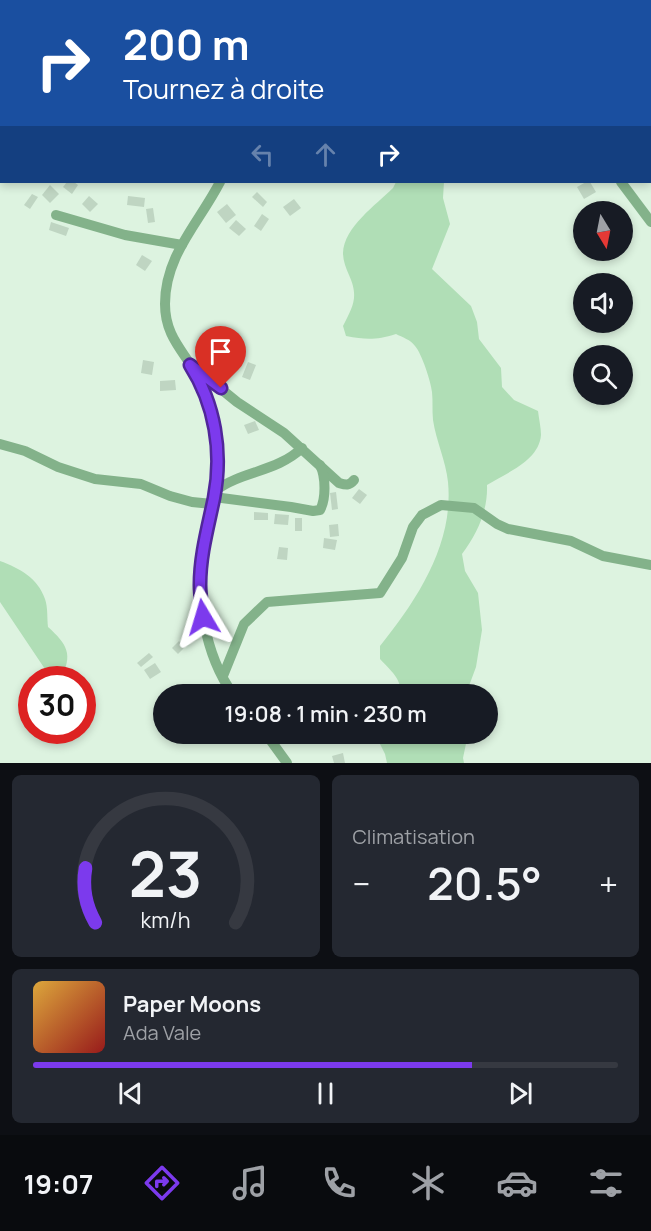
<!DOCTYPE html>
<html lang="fr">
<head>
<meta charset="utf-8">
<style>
  :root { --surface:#171b24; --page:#242831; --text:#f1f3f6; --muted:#9ea1a6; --line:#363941; --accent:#7c3aed }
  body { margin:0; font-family:Manrope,sans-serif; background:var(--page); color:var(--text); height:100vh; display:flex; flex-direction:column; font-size:22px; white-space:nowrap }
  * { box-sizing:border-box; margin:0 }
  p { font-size:20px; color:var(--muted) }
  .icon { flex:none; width:33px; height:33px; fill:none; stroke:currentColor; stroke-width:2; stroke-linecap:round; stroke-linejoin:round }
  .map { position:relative; height:763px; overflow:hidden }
  .side { display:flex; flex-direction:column; gap:12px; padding:12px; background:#0d0f14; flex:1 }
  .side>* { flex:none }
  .guide { position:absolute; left:0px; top:0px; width:651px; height:183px; box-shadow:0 3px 9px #0003; background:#1a4fa0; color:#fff; overflow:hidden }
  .needle { width:39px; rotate:170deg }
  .buttons { position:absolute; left:573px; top:201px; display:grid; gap:12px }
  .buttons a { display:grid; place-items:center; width:60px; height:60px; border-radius:50%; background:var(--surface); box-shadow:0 3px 9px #0003; font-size:30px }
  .speed { position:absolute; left:18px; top:666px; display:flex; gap:12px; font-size:30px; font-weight:700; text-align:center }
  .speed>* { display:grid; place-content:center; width:78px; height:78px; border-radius:50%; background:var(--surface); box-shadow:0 3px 9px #0003; line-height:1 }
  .speed .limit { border:9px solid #d22; background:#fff; color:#111 }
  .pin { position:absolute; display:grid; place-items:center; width:51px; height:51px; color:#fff; margin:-62px -26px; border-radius:50% 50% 50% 0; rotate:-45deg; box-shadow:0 0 6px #0007 }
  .pin .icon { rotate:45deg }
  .me { position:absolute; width:66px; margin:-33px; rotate:353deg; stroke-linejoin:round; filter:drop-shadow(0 0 4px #0008) }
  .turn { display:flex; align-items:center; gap:21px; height:126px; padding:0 24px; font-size:27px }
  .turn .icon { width:78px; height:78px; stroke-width:2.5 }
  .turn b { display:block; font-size:42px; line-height:51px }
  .lanes { display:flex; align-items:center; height:57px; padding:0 24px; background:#0003; justify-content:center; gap:30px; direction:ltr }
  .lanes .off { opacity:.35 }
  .big { font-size:45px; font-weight:600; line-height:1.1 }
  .side .widget { flex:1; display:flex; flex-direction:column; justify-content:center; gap:9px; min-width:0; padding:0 21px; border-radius:9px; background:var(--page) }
  .side .dial { align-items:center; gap:0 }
  .dial svg { height:156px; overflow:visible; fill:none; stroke:var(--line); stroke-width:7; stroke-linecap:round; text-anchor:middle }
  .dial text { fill:var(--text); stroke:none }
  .song { display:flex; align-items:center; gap:18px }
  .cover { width:72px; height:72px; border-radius:9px; background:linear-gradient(135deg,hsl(40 70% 55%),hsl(0 70% 35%)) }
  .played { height:6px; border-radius:3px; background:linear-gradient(90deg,var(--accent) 75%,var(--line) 75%) }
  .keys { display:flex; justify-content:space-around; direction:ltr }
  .heat { display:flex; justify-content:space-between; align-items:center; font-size:33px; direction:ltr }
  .side .tiles { flex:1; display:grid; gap:12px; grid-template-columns:1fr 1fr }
  .widget:last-child { grid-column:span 2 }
  .trip { position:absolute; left:153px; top:684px; width:345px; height:60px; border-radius:30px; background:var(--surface); box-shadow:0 3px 9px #0003; font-weight:600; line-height:60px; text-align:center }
  .tabs { display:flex; height:96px; justify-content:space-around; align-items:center; background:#090b0e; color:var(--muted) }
  .tabs .icon { width:42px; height:42px }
  .tabs .selected { color:var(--accent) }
  .tabs b { font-size:27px; color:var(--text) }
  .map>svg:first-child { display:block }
</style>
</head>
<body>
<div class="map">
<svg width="651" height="763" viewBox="0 0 651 763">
  <rect width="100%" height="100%" fill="#ddf3e0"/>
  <g fill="#b0deb6">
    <path d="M396 182H444L443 198 450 224 432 269 471 306 477 322 479 339 501 368 502 387 514 400 538 411C539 419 541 428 541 435 539 461 506 473 487 485 488 511 477 534 462 554L465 571 478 593 482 630 476 667 466 694H401C401 678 391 671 380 659V646C417 600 454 544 448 482 446 461 436 441 433 420 432 411 433 401 432 392 431 382 422 354 415 346 411 340 402 337 396 334 376 340 367 340 346 336L343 326C353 306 359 297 349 275 346 268 343 261 343 253 344 227 376 205 393 188Z"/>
    <path d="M0 561C19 568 38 578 45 599 48 607 47 619 48 627 67 644 74 655 60 679L51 678 0 602Z"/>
    <polygon points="375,734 468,734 463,758 464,763 387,763 385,754"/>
  </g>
  <g fill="#bfd5c2">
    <polygon points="67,182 74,182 78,185 72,194 63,187"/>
    <polygon points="586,182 590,182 596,192 584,199 577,187"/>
    <polygon points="50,185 59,194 50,203 42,195"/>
    <polygon points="257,192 267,202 263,207 252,197"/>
    <polygon points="32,194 38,197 30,209 24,205"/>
    <polygon points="89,196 98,204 90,212 82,204"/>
    <polygon points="128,196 145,198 144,207 127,205"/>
    <polygon points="294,199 301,208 290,216 283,207"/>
    <polygon points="227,204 236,215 226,223 217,212"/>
    <polygon points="153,208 155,222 148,223 146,209"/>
    <polygon points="262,214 269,219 261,231 254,226"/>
    <polygon points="236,220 246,229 239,236 229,228"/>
    <polygon points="51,222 69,228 66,236 49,230"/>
    <polygon points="142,255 152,261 145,271 136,265"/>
    <polygon points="143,360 154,362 152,375 141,373"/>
    <polygon points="248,362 256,365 250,380 242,377"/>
    <polygon points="175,380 176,390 160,391 160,381"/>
    <polygon points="255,421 259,430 248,434 244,425"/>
    <polygon points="359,489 367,495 360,504 352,498"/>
    <polygon points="336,492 338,509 332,510 330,493"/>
    <polygon points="254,512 268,513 268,520 254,520"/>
    <polygon points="275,514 289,515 288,525 274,524"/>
    <rect x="295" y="518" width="7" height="13"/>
    <polygon points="338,524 339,536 330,537 329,525"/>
    <polygon points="324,538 337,540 335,550 323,548"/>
    <polygon points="279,547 288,548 287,560 277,559"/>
    <polygon points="179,641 185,647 178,654 172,648"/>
    <polygon points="149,653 153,657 141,667 137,663"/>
    <polygon points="155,663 161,672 150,679 144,670"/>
    <polygon points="192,685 204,694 189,694 186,692"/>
    <polygon points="343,753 345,763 334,763 332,756"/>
  </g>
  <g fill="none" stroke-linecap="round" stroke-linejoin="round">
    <polyline stroke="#83b28a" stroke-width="5" points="297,2 299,0"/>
    <g stroke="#83b28a" stroke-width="10">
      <polyline points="230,0 231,2"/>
      <path d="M220 182C199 223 165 255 165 304 165 337 184 351 198 377 208 397 213 417 216 438 222 474 210 511 203 546 194 592 205 656 233 694"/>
      <polyline points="621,182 651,222"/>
      <polyline points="56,215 125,235 182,245"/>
      <path d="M194 367 237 402 284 433 339 483C346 485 349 486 354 480"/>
      <polyline points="0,444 25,451 58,467 95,479 141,484 170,496 192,502 212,504"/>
      <path d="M215 491C241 471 277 472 302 448"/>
      <path d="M214 497 291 507 313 511 320 510C326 499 326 477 320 465"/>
      <polyline points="223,676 244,624 267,602 380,593 402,558 413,527 422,515 441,505 474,508 497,524 508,529 571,541 603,556 651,565"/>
      <polyline points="266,734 287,763"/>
    </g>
  </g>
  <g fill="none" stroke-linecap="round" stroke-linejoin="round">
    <defs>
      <path id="route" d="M203 617C202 606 200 595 200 585 200 555 208 527 214 498 223 452 215 404 190 365L221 388"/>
    </defs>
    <use href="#route" stroke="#51269a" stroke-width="15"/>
    <use href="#route" stroke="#7c3aed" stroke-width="10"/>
  </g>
</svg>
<div class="buttons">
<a><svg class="needle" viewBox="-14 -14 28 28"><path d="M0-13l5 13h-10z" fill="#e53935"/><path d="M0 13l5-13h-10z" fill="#9ea1a6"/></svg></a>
<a><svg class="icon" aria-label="sound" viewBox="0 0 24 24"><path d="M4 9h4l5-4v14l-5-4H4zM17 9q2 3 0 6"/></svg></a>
<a><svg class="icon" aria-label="search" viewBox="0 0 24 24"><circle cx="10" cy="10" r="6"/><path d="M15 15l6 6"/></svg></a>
</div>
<div class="speed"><div class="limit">30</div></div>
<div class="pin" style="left:221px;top:388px;background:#d93025"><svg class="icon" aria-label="arrive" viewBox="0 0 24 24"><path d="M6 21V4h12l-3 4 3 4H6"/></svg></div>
<svg class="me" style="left:203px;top:617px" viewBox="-20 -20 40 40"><path d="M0-17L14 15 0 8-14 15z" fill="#7c3aed" stroke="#fff" stroke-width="4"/></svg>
<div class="trip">19:08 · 1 min · 230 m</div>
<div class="guide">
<div class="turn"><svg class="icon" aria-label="right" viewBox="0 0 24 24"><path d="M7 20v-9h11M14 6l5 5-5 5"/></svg><div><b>200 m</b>Tournez à droite</div></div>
<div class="lanes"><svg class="icon off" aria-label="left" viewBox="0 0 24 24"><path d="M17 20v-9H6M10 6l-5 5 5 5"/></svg><svg class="icon off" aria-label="ahead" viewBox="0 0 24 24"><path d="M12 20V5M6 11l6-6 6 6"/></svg><svg class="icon" aria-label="right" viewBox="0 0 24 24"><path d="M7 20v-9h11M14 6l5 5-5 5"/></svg></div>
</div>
</div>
<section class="side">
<div class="tiles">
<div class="widget dial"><svg viewBox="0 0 100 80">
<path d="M14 69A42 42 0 1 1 86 69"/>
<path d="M14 69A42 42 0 0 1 9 41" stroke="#7c3aed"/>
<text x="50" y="56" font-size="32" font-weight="700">23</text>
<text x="50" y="72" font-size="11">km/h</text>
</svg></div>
<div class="widget"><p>Climatisation</p>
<div class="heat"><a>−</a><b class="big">20.5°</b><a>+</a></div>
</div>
<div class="widget">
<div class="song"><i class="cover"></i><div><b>Paper Moons</b><p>Ada Vale</p></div></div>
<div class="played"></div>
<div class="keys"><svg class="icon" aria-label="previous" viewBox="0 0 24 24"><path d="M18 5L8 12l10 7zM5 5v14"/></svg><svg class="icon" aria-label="pause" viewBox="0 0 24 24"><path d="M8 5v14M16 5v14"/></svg><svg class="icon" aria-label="next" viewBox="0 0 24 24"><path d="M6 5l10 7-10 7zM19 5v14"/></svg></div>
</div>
</div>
</section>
<nav class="tabs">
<b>19:07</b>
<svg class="icon selected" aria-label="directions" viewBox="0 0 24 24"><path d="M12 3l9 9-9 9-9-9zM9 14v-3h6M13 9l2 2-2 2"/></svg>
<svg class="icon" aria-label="music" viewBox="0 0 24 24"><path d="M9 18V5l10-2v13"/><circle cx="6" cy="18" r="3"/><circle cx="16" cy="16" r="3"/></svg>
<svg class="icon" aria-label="phone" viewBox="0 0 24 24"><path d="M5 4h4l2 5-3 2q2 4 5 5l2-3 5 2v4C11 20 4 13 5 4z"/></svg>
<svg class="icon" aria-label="climate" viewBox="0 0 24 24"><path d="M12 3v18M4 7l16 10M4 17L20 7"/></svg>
<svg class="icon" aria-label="car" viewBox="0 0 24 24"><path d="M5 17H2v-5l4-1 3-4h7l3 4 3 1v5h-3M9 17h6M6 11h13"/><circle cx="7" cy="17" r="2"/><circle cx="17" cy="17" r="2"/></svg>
<svg class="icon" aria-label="filters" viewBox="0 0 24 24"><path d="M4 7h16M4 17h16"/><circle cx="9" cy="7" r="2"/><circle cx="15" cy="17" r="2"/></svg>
</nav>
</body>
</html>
